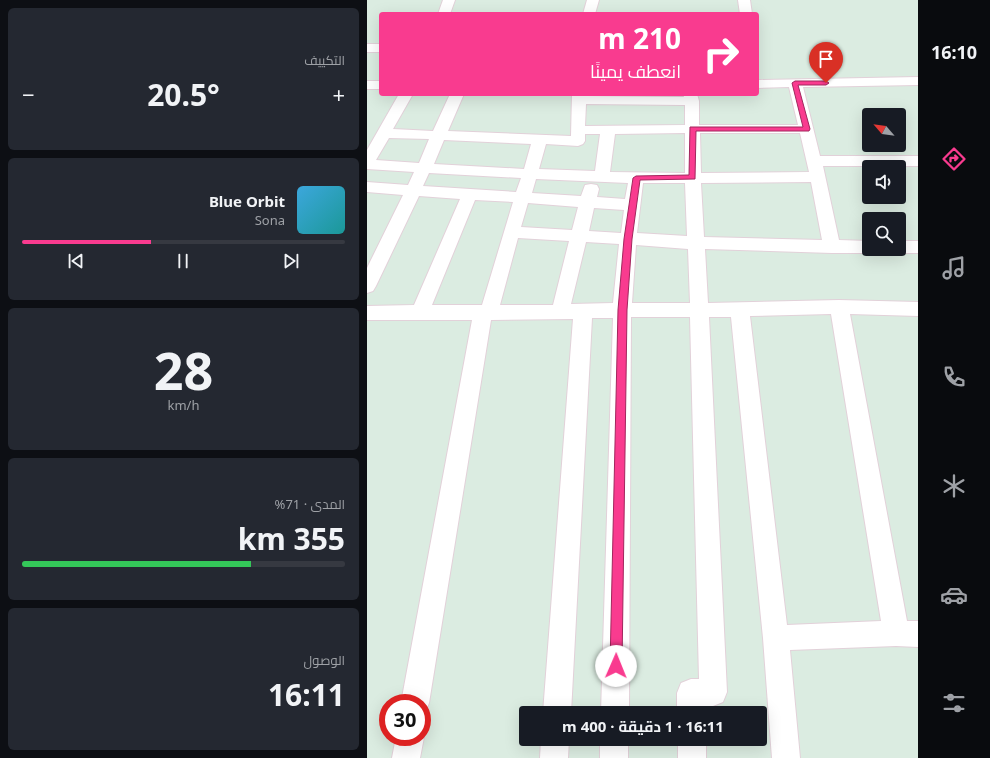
<!DOCTYPE html>
<html lang="ar">
<head>
<meta charset="utf-8">
<style>
  :root { --surface:#171b24; --page:#242831; --text:#f1f3f6; --muted:#9ea1a6; --line:#363941; --accent:#f93b8f }
  body { margin:0; font-family:"Noto Sans",Cairo,sans-serif; background:var(--page); color:var(--text); direction:rtl; height:100vh; display:flex; flex-direction:column; font-size:15px; white-space:nowrap }
  * { box-sizing:border-box; margin:0 }
  p { font-size:13px; color:var(--muted) }
  .icon { flex:none; width:22px; height:22px; fill:none; stroke:currentColor; stroke-width:2; stroke-linecap:round; stroke-linejoin:round }
  .map { position:relative; flex:1; overflow:hidden; direction:ltr }
  .side { display:flex; flex-direction:column; gap:8px; padding:8px; background:#0d0f14; width:367px }
  .side>* { flex:none }
  .banner { position:absolute; left:12px; top:12px; width:380px; height:84px; border-radius:4px; box-shadow:0 4px 16px #0002; direction:rtl; background:#f93b8f; color:#fff; overflow:hidden }
  .needle { width:26px; rotate:298deg }
  .tools { position:absolute; left:495px; top:108px; display:grid; gap:8px }
  .tools a { display:grid; place-items:center; width:44px; height:44px; border-radius:4px; background:var(--surface); box-shadow:0 4px 16px #0002; font-size:20px }
  .speed { position:absolute; left:12px; top:694px; display:flex; gap:8px; font-size:20px; font-weight:700; text-align:center }
  .speed>* { display:grid; place-content:center; width:52px; height:52px; border-radius:50%; background:var(--surface); box-shadow:0 4px 16px #0002; line-height:1 }
  .speed .limit { border:6px solid #d22; background:#fff; color:#111 }
  .pin { position:absolute; display:grid; place-items:center; width:34px; height:34px; color:#fff; margin:-41px -17px; border-radius:50% 50% 50% 0; rotate:-45deg; box-shadow:0 0 4px #0007 }
  .pin .icon { rotate:45deg }
  .me { position:absolute; width:44px; margin:-22px; rotate:1deg; stroke-linejoin:round; filter:drop-shadow(0 0 3px #0008) }
  .turn { display:flex; align-items:center; gap:14px; height:84px; padding:0 12px; font-size:18px }
  .turn .icon { width:52px; height:52px; stroke-width:2.5 }
  .turn b { display:block; font-size:28px; line-height:34px }
  .big { font-size:30px; font-weight:700; line-height:1.1 }
  .side .card { flex:1; display:flex; flex-direction:column; justify-content:center; gap:6px; min-width:0; padding:0 14px; border-radius:6px; background:var(--page) }
  .side .dial { align-items:center; gap:0 }
  .dial b { font-size:52px; line-height:1 }
  .song { display:flex; align-items:center; gap:12px }
  .cover { width:48px; height:48px; border-radius:6px; background:linear-gradient(135deg,hsl(200 70% 55%),hsl(180 70% 35%)) }
  .played { height:4px; border-radius:2px; background:linear-gradient(90deg,var(--accent) 40%,var(--line) 40%) }
  .keys { display:flex; justify-content:space-around; direction:ltr }
  .heat { display:flex; justify-content:space-between; align-items:center; font-size:22px; direction:ltr }
  .charge { height:6px; border-radius:3px; background:linear-gradient(90deg,#34c759 71%,var(--line) 0) }
  .trip { position:absolute; left:152px; top:706px; width:248px; height:40px; border-radius:4px; background:var(--surface); box-shadow:0 4px 16px #0002; font-weight:700; line-height:40px; text-align:center; direction:rtl }
  main { display:flex; flex:1; min-height:0 }
  .tab-bar { display:flex; flex-direction:column; width:72px; justify-content:space-around; align-items:center; background:#090b0e; color:var(--muted) }
  .tab-bar .icon { width:28px; height:28px }
  .tab-bar .current { color:var(--accent) }
  .tab-bar b { font-size:18px; color:var(--text) }
  .map>svg:first-child { display:block }
</style>
</head>
<body>
<main>
<nav class="tab-bar">
<b>16:10</b>
<svg class="icon current" aria-label="directions" viewBox="0 0 24 24"><path d="M12 3l9 9-9 9-9-9zM9 14v-3h6M13 9l2 2-2 2"/></svg>
<svg class="icon" aria-label="music" viewBox="0 0 24 24"><path d="M9 18V5l10-2v13"/><circle cx="6" cy="18" r="3"/><circle cx="16" cy="16" r="3"/></svg>
<svg class="icon" aria-label="phone" viewBox="0 0 24 24"><path d="M5 4h4l2 5-3 2q2 4 5 5l2-3 5 2v4C11 20 4 13 5 4z"/></svg>
<svg class="icon" aria-label="climate" viewBox="0 0 24 24"><path d="M12 3v18M4 7l16 10M4 17L20 7"/></svg>
<svg class="icon" aria-label="car" viewBox="0 0 24 24"><path d="M5 17H2v-5l4-1 3-4h7l3 4 3 1v5h-3M9 17h6M6 11h13"/><circle cx="7" cy="17" r="2"/><circle cx="17" cy="17" r="2"/></svg>
<svg class="icon" aria-label="filters" viewBox="0 0 24 24"><path d="M4 7h16M4 17h16"/><circle cx="9" cy="7" r="2"/><circle cx="15" cy="17" r="2"/></svg>
</nav>
<div class="map">
<svg width="551" height="758" viewBox="0 0 551 758">
  <rect width="100%" height="100%" fill="#dbece1"/>
  <g fill="none" stroke-linecap="round" stroke-linejoin="round">
    <defs>
      <g id="minor">
        <polygon points="76,0 88,0 83,14 71,14"/>
        <polygon points="220,0 232,0 228,14 216,14"/>
        <polygon points="371,0 383,0 385,14 373,14"/>
        <rect x="0" y="44" width="14" height="8"/>
        <path d="M551 77V85L436 87 453 156H551V166H456L472 240 502 241V249H509L508 251 502 253H465L338 249 341 303 472 300 551 302V316L483 314 540 621H551V647L529 646 423 650 433 758H405L396 638 364 317H342L360 692 356 702 346 706H338V713H310V693L314 683 324 679H332L323 317H264L262 713H234L246 318H225L204 713H176L206 319 124 320 62 703 58 713 55 714V703H34L105 320H0V306L47 305 93 199 52 196 9 286 6 291 0 293V268L36 195 0 192V182L41 185 47 172 0 169V150L32 94H46L26 129 66 131 83 94H97L81 131 204 136 205 94H219V96L317 97 316 94H330L332 101V125H431L422 87 390 88V80ZM219 104 318 105V125L218 126ZM318 133V173L243 172 248 134ZM333 133H433L442 172 334 173ZM218 134H233L228 171 172 169 179 144 211 146 216 144 218 141ZM22 138 62 139 52 163 9 160ZM77 140 164 144 157 169 67 164ZM62 173 154 178 149 192 56 186ZM169 179 261 183 258 199 230 197 232 189 230 185 224 184 218 185 214 196 165 193ZM444 182 455 240 337 237 334 183ZM276 183H318L320 236 270 233ZM108 200 146 202 115 305H65ZM161 203 211 207 205 230 154 227ZM227 208 257 210 254 233 222 231ZM151 238 202 241 186 305H133ZM219 242 252 244 246 303 204 304ZM269 245 321 249 323 303H265ZM464 314 514 621 420 625 383 316Z"/>
        <rect x="0" y="81" width="14" height="8"/>
        <polygon points="532,241 551,241 551,253 532,253 526,251 525,249 532,249"/>
        <polygon points="55,732 57,737 53,758 25,758 29,737 55,737"/>
        <polygon points="174,739 202,739 201,758 173,758"/>
        <rect x="233" y="739" width="28" height="19"/>
        <rect x="311" y="739" width="28" height="19"/>
      </g>
    </defs>
    <use href="#minor" stroke="#e2d1d9" stroke-width="2"/>
    <use href="#minor" fill="#fff" fill-rule="evenodd"/>
  </g>
  <polygon fill="#f93b8f" stroke="#a2265d" points="428,81 459,81 462,83 459,85 431,85 443,129 442,131 329,131 328,179 273,180 265,239 260,310 255,666 253,671 249,673 244,671 243,666 251,310 257,239 266,178 269,176 322,175 323,127 436,127 425,83"/>
</svg>
<div class="tools">
<a><svg class="needle" viewBox="-14 -14 28 28"><path d="M0-13l5 13h-10z" fill="#e53935"/><path d="M0 13l5-13h-10z" fill="#9ea1a6"/></svg></a>
<a><svg class="icon" aria-label="sound" viewBox="0 0 24 24"><path d="M4 9h4l5-4v14l-5-4H4zM17 9q2 3 0 6"/></svg></a>
<a><svg class="icon" aria-label="search" viewBox="0 0 24 24"><circle cx="10" cy="10" r="6"/><path d="M15 15l6 6"/></svg></a>
</div>
<div class="speed"><div class="limit">30</div></div>
<div class="pin" style="left:459px;top:83px;background:#d93025"><svg class="icon" aria-label="arrive" viewBox="0 0 24 24"><path d="M6 21V4h12l-3 4 3 4H6"/></svg></div>
<svg class="me" style="left:249px;top:666px" viewBox="-20 -20 40 40"><circle r="19" fill="#fff"/><path d="M0-13L10 11 0 6-10 11z" fill="#f93b8f"/></svg>
<div class="trip">16:11 · 1 دقيقة · 400 m</div>
<div class="banner">
<div class="turn"><svg class="icon" aria-label="right" viewBox="0 0 24 24"><path d="M7 20v-9h11M14 6l5 5-5 5"/></svg><div><b>210 m</b>انعطف يمينًا</div></div>
</div>
</div>
<section class="side">
<div class="card"><p>التكييف</p>
<div class="heat"><a>−</a><b class="big">20.5°</b><a>+</a></div>
</div>
<div class="card">
<div class="song"><i class="cover"></i><div><b>Blue Orbit</b><p>Sona</p></div></div>
<div class="played"></div>
<div class="keys"><svg class="icon" aria-label="previous" viewBox="0 0 24 24"><path d="M18 5L8 12l10 7zM5 5v14"/></svg><svg class="icon" aria-label="pause" viewBox="0 0 24 24"><path d="M8 5v14M16 5v14"/></svg><svg class="icon" aria-label="next" viewBox="0 0 24 24"><path d="M6 5l10 7-10 7zM19 5v14"/></svg></div>
</div>
<div class="card dial"><b>28</b><p>km/h</p></div>
<div class="card"><p>المدى · 71%</p><b class="big">355 km</b><div class="charge"></div></div>
<div class="card"><p>الوصول</p><b class="big">16:11</b></div>
</section>
</main>
</body>
</html>
